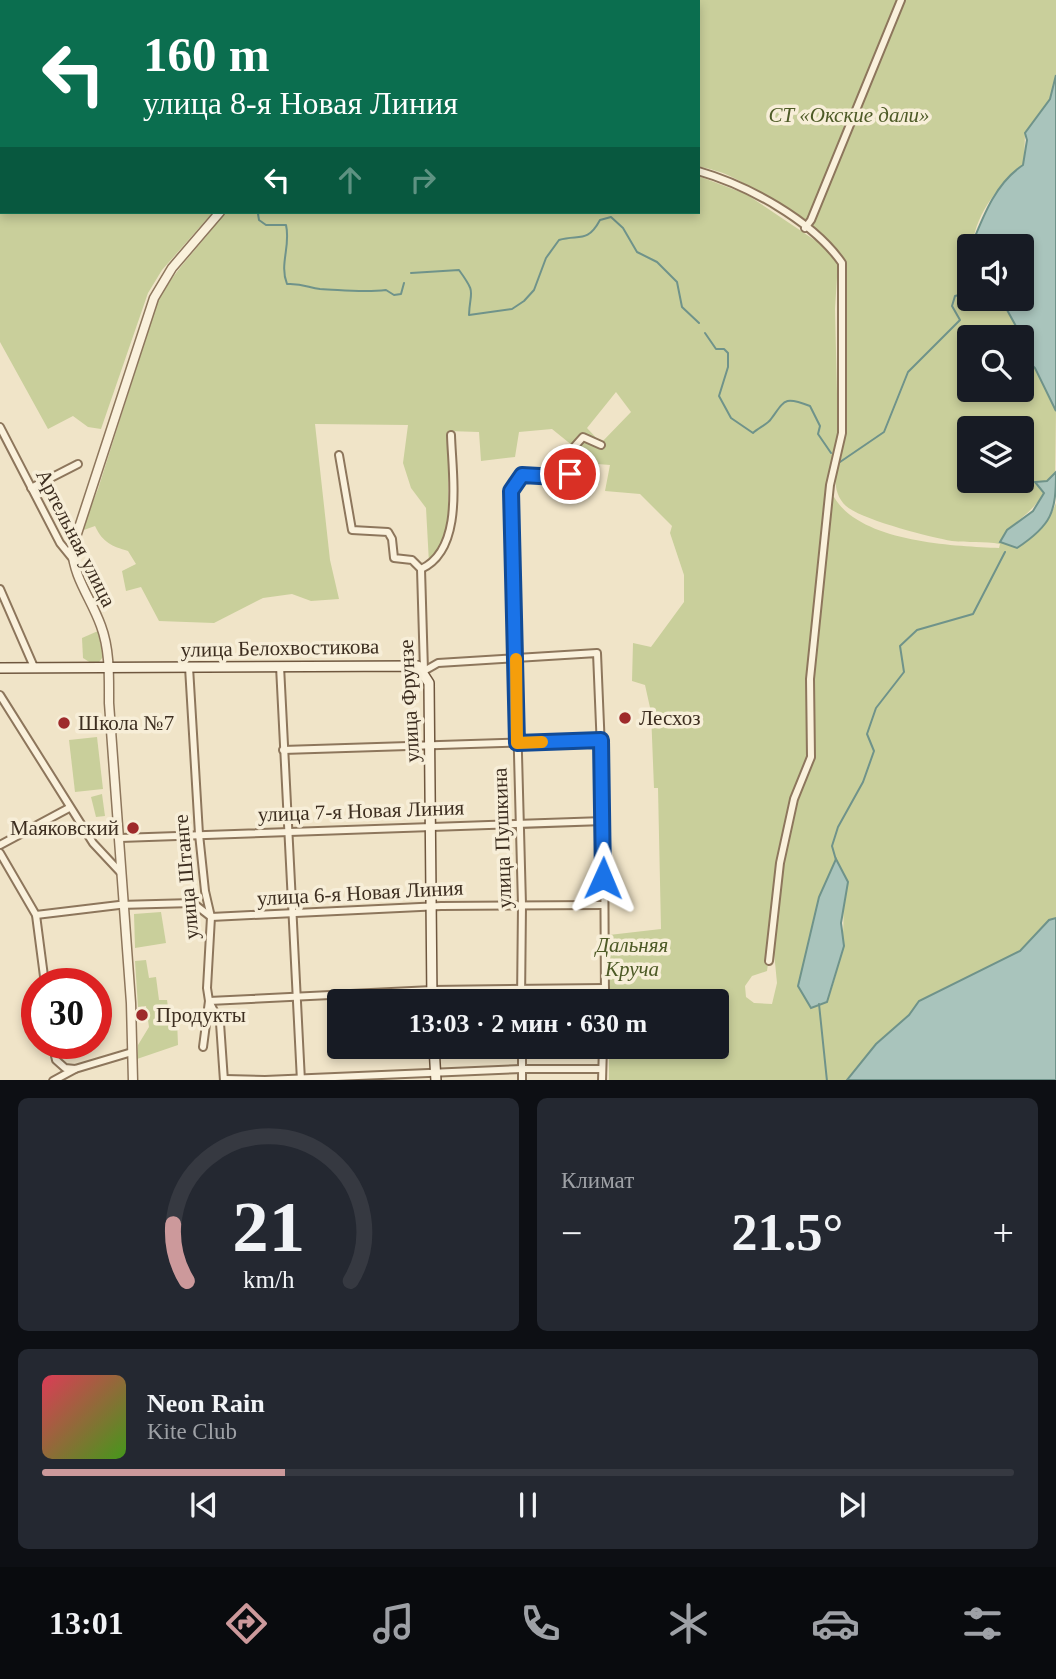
<!DOCTYPE html>
<html lang="ru">
<head>
<meta charset="utf-8">
<style>
  :root { --surface:#171b24; --page:#242831; --text:#f1f3f6; --muted:#9ea1a6; --line:#363941; --accent:#cc999b }
  body { margin:0; font-family:Georgia,serif; background:var(--page); color:var(--text); height:100vh; display:flex; flex-direction:column; font-size:26px; white-space:nowrap }
  * { box-sizing:border-box; margin:0 }
  p { font-size:23px; color:var(--muted) }
  .icon { flex:none; width:38px; height:38px; fill:none; stroke:currentColor; stroke-width:2; stroke-linecap:round; stroke-linejoin:round }
  .map { position:relative; height:1080px; overflow:hidden }
  .side { display:flex; flex-direction:column; gap:18px; padding:18px; background:#0d0f14; flex:1 }
  .side>* { flex:none }
  .top-card { position:absolute; left:0px; top:0px; width:700px; height:214px; box-shadow:0 4px 10px #0003; background:#0b6e4f; color:#fff; overflow:hidden }
  .tools { position:absolute; left:957px; top:234px; display:grid; gap:14px }
  .tools a { display:grid; place-items:center; width:77px; height:77px; border-radius:7px; background:var(--surface); box-shadow:0 4px 10px #0003; font-size:35px }
  .speed { position:absolute; left:21px; top:968px; display:flex; gap:14px; font-size:35px; font-weight:700; text-align:center }
  .speed>* { display:grid; place-content:center; width:91px; height:91px; border-radius:50%; background:var(--surface); box-shadow:0 4px 10px #0003; line-height:1 }
  .speed .limit { border:10px solid #d22; background:#fff; color:#111 }
  .pin { position:absolute; display:grid; place-items:center; width:60px; height:60px; color:#fff; margin:-30px; border:4px solid #fff; border-radius:50%; box-shadow:0 2px 7px #0007 }
  .me { position:absolute; width:77px; margin:-38px; rotate:1deg; stroke-linejoin:round; filter:drop-shadow(0 0 5px #0008) }
  .turn { display:flex; align-items:center; gap:24px; height:147px; padding:0 28px; font-size:32px }
  .turn .icon { width:91px; height:91px; stroke-width:2.5 }
  .turn b { display:block; font-size:49px; line-height:60px }
  .lanes { display:flex; align-items:center; height:66px; padding:0 28px; background:#0003; justify-content:center; gap:35px; direction:ltr }
  .lanes .off { opacity:.35 }
  .big { font-size:52px; font-weight:700; line-height:1.1 }
  .side .widget { flex:1; display:flex; flex-direction:column; justify-content:center; gap:10px; min-width:0; padding:0 24px; border-radius:10px; background:var(--page) }
  .side .dial { align-items:center; gap:0 }
  .dial svg { height:182px; overflow:visible; fill:none; stroke:var(--line); stroke-width:7; stroke-linecap:round; text-anchor:middle }
  .dial text { fill:var(--text); stroke:none }
  .song { display:flex; align-items:center; gap:21px }
  .cover { width:84px; height:84px; border-radius:10px; background:linear-gradient(135deg,hsl(350 70% 55%),hsl(100 70% 35%)) }
  .played { height:7px; border-radius:4px; background:linear-gradient(90deg,var(--accent) 25%,var(--line) 25%) }
  .keys { display:flex; justify-content:space-around; direction:ltr }
  .heat { display:flex; justify-content:space-between; align-items:center; font-size:38px; direction:ltr }
  .side .tiles { flex:1; display:grid; gap:18px; grid-template-columns:1fr 1fr }
  .widget:last-child { grid-column:span 2 }
  .trip { position:absolute; left:327px; top:989px; width:402px; height:70px; border-radius:7px; background:var(--surface); box-shadow:0 4px 10px #0003; font-weight:700; line-height:70px; text-align:center }
  .tab-bar { display:flex; height:112px; justify-content:space-around; align-items:center; background:#090b0e; color:var(--muted) }
  .tab-bar .icon { width:49px; height:49px }
  .tab-bar .current { color:var(--accent) }
  .tab-bar b { font-size:32px; color:var(--text) }
  .map>svg:first-child { display:block }
</style>
</head>
<body>
<div class="map">
<svg width="1056" height="1081" viewBox="0 0 1056 1081">
  <rect width="100%" height="100%" fill="#f0e4c8"/>
  <g fill="#c9cf9b" fill-rule="evenodd">
    <polygon points="0,0 172,2 2,2 2,212 213,212 162,270 148,293 101,429 88,427 73,416 48,429 0,342"/>
    <path d="M311 0H1056V75L1050 99 1025 133 1024 165C1001 181 973 217 973 247H970V299H1001L1023 339 1027 360 1035 368 1056 411 1055 475 1047 481 1036 483 1044 493C1031 515 1011 522 1000 542L1017 548 1050 517 1056 503V918L1049 920 1020 951 919 1001 909 1015 876 1044 847 1080H609V1047L718 1046V1001H609V935L661 929 658 788H654L651 712 645 685 632 681 633 643 651 647 684 602V575L670 533 672 526 640 494 605 491 610 465 573 462V446L552 429 519 432 515 457 481 461 479 432 448 431V534L429 563 426 508 411 488 403 463 408 425 315 424 330 560 339 599 311 601 292 594 263 598 214 623 159 621 141 587 126 591 122 571 136 564 128 551C112 546 103 543 95 526L81 531 98 489 157 303C174 269 203 244 225 212H698V176L746 194 828 249 838 261 835 309 838 436 828 490 809 664 806 704 809 754 789 807 767 971 752 976 745 986 746 997 754 1003 772 1004 777 983 773 942 783 862 795 803 812 761 811 684 831 498 834 497C860 542 952 546 999 548L1000 544C984 541 968 543 952 541 930 537 862 520 846 506 826 487 840 458 843 435 848 398 845 361 844 324 844 304 851 280 843 260 835 240 755 188 734 178 723 172 710 169 698 166V2ZM970 338H1022V390H970ZM616 392 631 412 601 443 587 428ZM970 429H1022V481H970ZM836 859C848 912 846 951 827 1002V881Z"/>
    <polygon points="98,631 103,657 99,662 91,663 83,658 82,638"/>
    <polygon points="97,737 103,789 75,792 69,740"/>
    <polygon points="102,794 105,816 96,817 91,797"/>
    <polygon points="161,912 166,943 135,948 134,914"/>
    <polygon points="146,960 149,978 156,977 159,1000 167,1000 170,1021 177,1020 178,1045 137,1059 138,1045 149,1027 146,1006 138,1007 135,961"/>
  </g>
  <g fill="#a9c4bc" stroke="#6f938a" stroke-width="2">
    <path d="M1056 75V411L1035 368 1027 360 1023 339 1001 299H1022V247H973L972 244C984 214 996 183 1023 165L1027 140 1025 133 1050 99Z"/>
    <path d="M1056 472C1056 512 1052 525 1017 548L1000 542 1007 530 1033 511 1044 493 1035 482 1047 481Z"/>
    <polygon points="836,859 848,882 841,923 844,946 827,1002 811,1008 798,986 819,897"/>
    <polygon points="1056,918 1056,1080 847,1080 876,1044 909,1015 919,1001 1020,951 1049,920"/>
  </g>
  <g fill="none" stroke-linecap="round" stroke-linejoin="round">
    <g stroke="#6f938a" stroke-width="2">
      <polyline points="51,0 52,2"/>
      <path d="M261 212 258 214 259 220 266 225H286C291 246 279 264 287 284 303 283 309 288 320 289 343 290 363 293 386 290L394 295 401 294 404 283"/>
      <path d="M411 273 459 270C477 295 470 289 469 315L512 309 524 301 534 290 546 258 559 240C579 234 587 244 600 220L611 217 623 228 637 252 657 262 677 282 682 307 699 323"/>
      <path d="M705 333 716 349H724L728 353V367L719 396 731 418 753 433C758 428 768 424 771 419 785 400 784 396 810 406L820 426 818 434 831 453"/>
      <polyline points="840,462 884,432 908,372 960,320 952,306 955,296 970,292"/>
      <polyline points="836,860 832,846 838,827 863,782 874,751 867,734 876,708 904,672 900,646 917,630 973,614 1005,552"/>
      <polyline points="819,1004 827,1081"/>
    </g>
    <defs>
      <g id="minor">
        <path d="M698 171C747 185 812 220 842 263V433L830 485 810 679 811 757 794 799 780 863 769 961"/>
        <polyline points="805,228 811,220 901,0"/>
        <polyline points="0,427 60,543 73,559"/>
        <polyline points="339,455 352,530 388,532 392,539 394,558 412,560 421,569 424,671"/>
        <polyline points="31,488 78,464"/>
        <path d="M421 569C465 549 452 474 451 435"/>
        <polyline points="0,589 34,667"/>
        <polyline points="280,666 301,1081"/>
        <polyline points="189,667 199,834 205,891 211,917 207,988 209,1001 220,1023 224,1081"/>
        <polyline points="424,671 438,663 597,653 604,821 605,1001"/>
        <polyline points="0,695 93,843 121,873"/>
        <polyline points="283,750 601,740"/>
        <polyline points="120,838 604,821"/>
        <polyline points="0,845 69,808"/>
        <polyline points="0,853 36,915 45,984"/>
        <polyline points="36,915 119,905 193,903 211,917 441,906 603,905"/>
        <polyline points="521,1001 522,905 511,491 522,475 570,474 576,464 575,446 583,437 601,445"/>
        <polyline points="52,1043 56,1060 65,1068 75,1069 132,1052"/>
        <polyline points="522,1046 522,1081"/>
        <polyline points="203,1047 209,1001 432,990 605,988"/>
        <polyline points="225,1079 265,1080 522,1069 602,1069"/>
        <polyline points="53,1081 75,1069"/>
        <polyline points="602,1081 603,1046"/>
      </g>
      <g id="tertiary">
        <polyline points="304,0 304,2"/>
        <path d="M133 1081 131 1003 109 703C109 677 110 650 101 626 91 598 74 579 72 549L154 298 172 268 220 212"/>
      </g>
      <g id="secondary">
        <polyline points="0,668 418,666 429,683 432,1001"/>
        <polyline points="434,1046 436,1081"/>
      </g>
    </defs>
    <use href="#minor" stroke="#8d765c" stroke-width="10"/>
    <use href="#tertiary" stroke="#8d765c" stroke-width="11"/>
    <use href="#secondary" stroke="#6f573f" stroke-width="12"/>
    <use href="#minor" stroke="#faf1dc" stroke-width="6"/>
    <use href="#tertiary" stroke="#faf1dc" stroke-width="8"/>
    <use href="#secondary" stroke="#faf1dc" stroke-width="9"/>
  </g>
  <g fill="none" stroke-linecap="round" stroke-linejoin="round">
    <defs>
      <polyline id="route" points="570,474 557,477 522,475 511,491 517,743 601,740 603,878"/>
    </defs>
    <use href="#route" stroke="#114b97" stroke-width="18"/>
    <use href="#route" stroke="#1a73e8" stroke-width="12"/>
    <polyline stroke="#f59e0b" stroke-width="12" points="516,659 517,743 542,742"/>
  </g>
  <g fill="#9e2a2b" stroke="#f7eed8" stroke-width="2.5">
    <circle cx="625" cy="718" r="7"/>
    <circle cx="64" cy="723" r="7"/>
    <circle cx="133" cy="828" r="7"/>
    <circle cx="142" cy="1015" r="7"/>
  </g>
  <g text-anchor="middle" stroke-width="7" stroke-linejoin="round" paint-order="stroke">
    <g font-size="21" font-style="italic" fill="#4d5a26" stroke="#f7eed8">
      <text x="849" y="122">СТ «Окские дали»</text>
      <text x="632" y="952">Дальняя<tspan x="632" dy="24">Круча</tspan></text>
    </g>
    <g font-size="21" fill="#3d2e20" stroke="#f7eed8">
      <text transform="translate(76 538) rotate(63)" y="7">Артельная улица</text>
      <text transform="translate(280 648) rotate(-1)" y="7">улица Белохвостикова</text>
      <text transform="translate(409 701) rotate(-93)" y="7">улица Фрунзе</text>
      <text transform="translate(361 811) rotate(-2)" y="7">улица 7-я Новая Линия</text>
      <text transform="translate(502 838) rotate(-92)" y="7">улица Пушкина</text>
      <text transform="translate(186 877) rotate(-95)" y="7">улица Штанге</text>
      <text transform="translate(360 893) rotate(-3)" y="7">улица 6-я Новая Линия</text>
    </g>
    <g font-size="21" fill="#3d2e20" stroke="#f7eed8" text-anchor="start">
      <text x="639" y="725">Лесхоз</text>
      <text x="78" y="730">Школа №7</text>
      <text x="119" y="835" text-anchor="end">Маяковский</text>
      <text x="156" y="1022">Продукты</text>
    </g>
  </g>
</svg>
<div class="tools">
<a><svg class="icon" aria-label="sound" viewBox="0 0 24 24"><path d="M4 9h4l5-4v14l-5-4H4zM17 9q2 3 0 6"/></svg></a>
<a><svg class="icon" aria-label="search" viewBox="0 0 24 24"><circle cx="10" cy="10" r="6"/><path d="M15 15l6 6"/></svg></a>
<a><svg class="icon" aria-label="layers" viewBox="0 0 24 24"><path d="M12 4l9 5-9 5-9-5zM3 14l9 5 9-5"/></svg></a>
</div>
<div class="speed"><div class="limit">30</div></div>
<div class="pin" style="left:570px;top:474px;background:#d93025"><svg class="icon" aria-label="arrive" viewBox="0 0 24 24"><path d="M6 21V4h12l-3 4 3 4H6"/></svg></div>
<svg class="me" style="left:603px;top:878px" viewBox="-20 -20 40 40"><path d="M0-17L14 15 0 8-14 15z" fill="#1a73e8" stroke="#fff" stroke-width="4"/></svg>
<div class="trip">13:03 · 2 мин · 630 m</div>
<div class="top-card">
<div class="turn"><svg class="icon" aria-label="left" viewBox="0 0 24 24"><path d="M17 20v-9H6M10 6l-5 5 5 5"/></svg><div><b>160 m</b>улица 8-я Новая Линия</div></div>
<div class="lanes"><svg class="icon" aria-label="left" viewBox="0 0 24 24"><path d="M17 20v-9H6M10 6l-5 5 5 5"/></svg><svg class="icon off" aria-label="ahead" viewBox="0 0 24 24"><path d="M12 20V5M6 11l6-6 6 6"/></svg><svg class="icon off" aria-label="right" viewBox="0 0 24 24"><path d="M7 20v-9h11M14 6l5 5-5 5"/></svg></div>
</div>
</div>
<section class="side">
<div class="tiles">
<div class="widget dial"><svg viewBox="0 0 100 80">
<path d="M14 69A42 42 0 1 1 86 69"/>
<path d="M14 69A42 42 0 0 1 8 44" stroke="#cc999b"/>
<text x="50" y="56" font-size="32" font-weight="700">21</text>
<text x="50" y="72" font-size="11">km/h</text>
</svg></div>
<div class="widget"><p>Климат</p>
<div class="heat"><a>−</a><b class="big">21.5°</b><a>+</a></div>
</div>
<div class="widget">
<div class="song"><i class="cover"></i><div><b>Neon Rain</b><p>Kite Club</p></div></div>
<div class="played"></div>
<div class="keys"><svg class="icon" aria-label="previous" viewBox="0 0 24 24"><path d="M18 5L8 12l10 7zM5 5v14"/></svg><svg class="icon" aria-label="pause" viewBox="0 0 24 24"><path d="M8 5v14M16 5v14"/></svg><svg class="icon" aria-label="next" viewBox="0 0 24 24"><path d="M6 5l10 7-10 7zM19 5v14"/></svg></div>
</div>
</div>
</section>
<nav class="tab-bar">
<b>13:01</b>
<svg class="icon current" aria-label="directions" viewBox="0 0 24 24"><path d="M12 3l9 9-9 9-9-9zM9 14v-3h6M13 9l2 2-2 2"/></svg>
<svg class="icon" aria-label="music" viewBox="0 0 24 24"><path d="M9 18V5l10-2v13"/><circle cx="6" cy="18" r="3"/><circle cx="16" cy="16" r="3"/></svg>
<svg class="icon" aria-label="phone" viewBox="0 0 24 24"><path d="M5 4h4l2 5-3 2q2 4 5 5l2-3 5 2v4C11 20 4 13 5 4z"/></svg>
<svg class="icon" aria-label="climate" viewBox="0 0 24 24"><path d="M12 3v18M4 7l16 10M4 17L20 7"/></svg>
<svg class="icon" aria-label="car" viewBox="0 0 24 24"><path d="M5 17H2v-5l4-1 3-4h7l3 4 3 1v5h-3M9 17h6M6 11h13"/><circle cx="7" cy="17" r="2"/><circle cx="17" cy="17" r="2"/></svg>
<svg class="icon" aria-label="filters" viewBox="0 0 24 24"><path d="M4 7h16M4 17h16"/><circle cx="9" cy="7" r="2"/><circle cx="15" cy="17" r="2"/></svg>
</nav>
</body>
</html>
